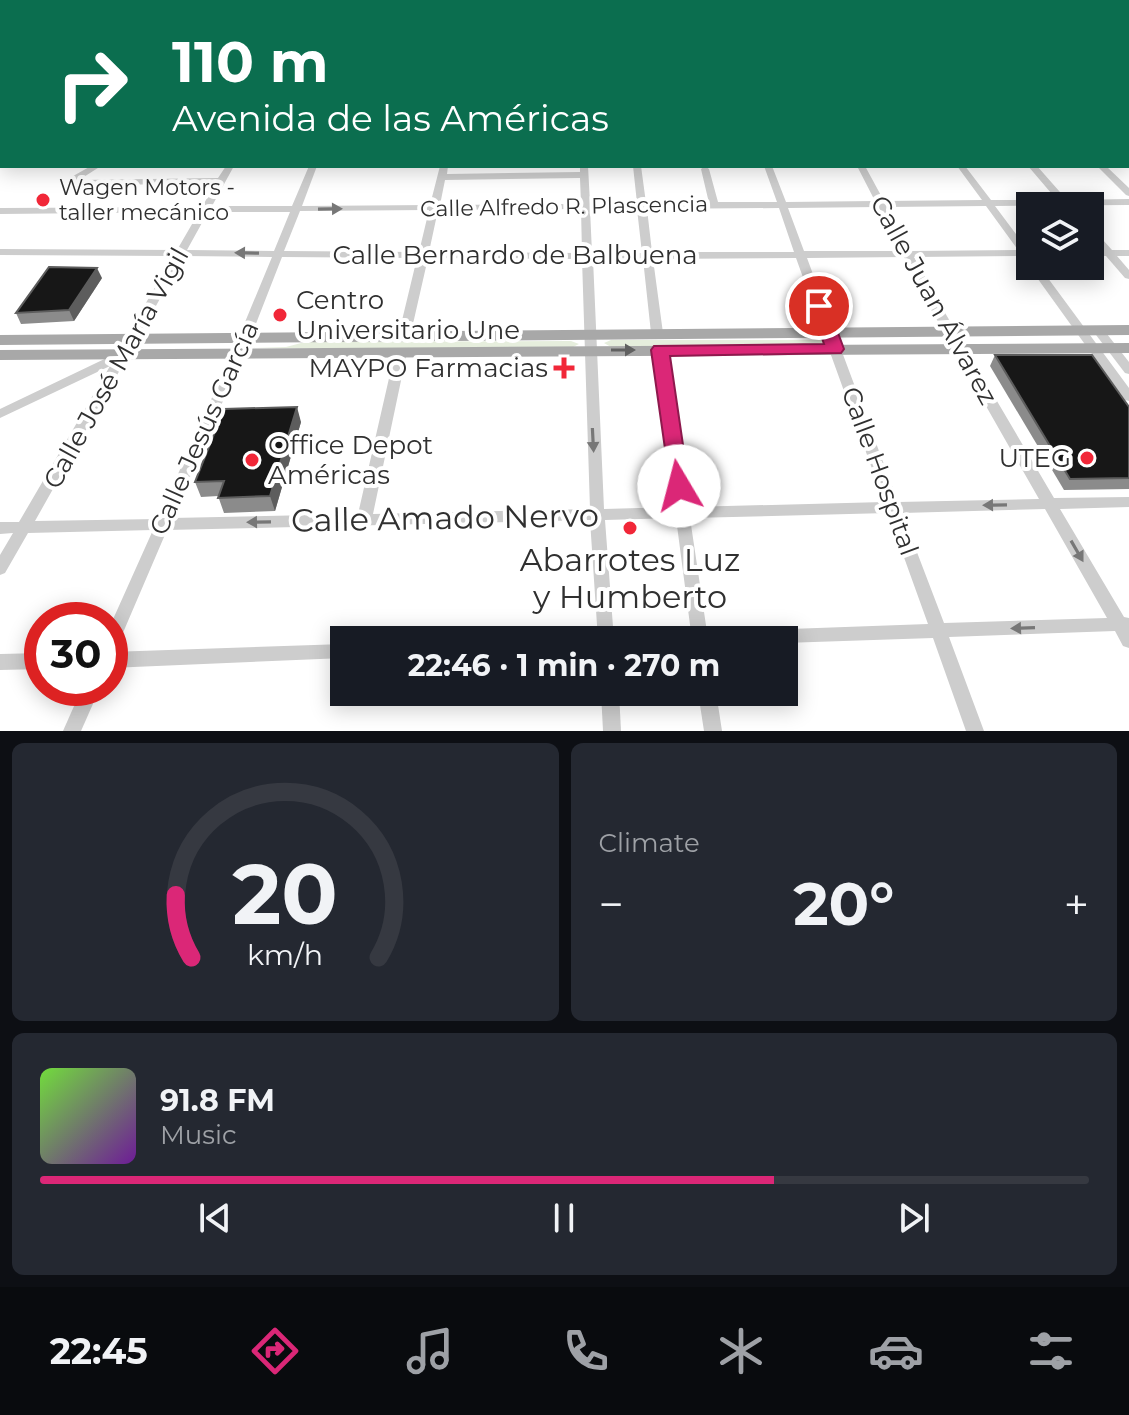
<!DOCTYPE html>
<html lang="en">
<head>
<meta charset="utf-8">
<style>
  :root { --surface:#171b24; --page:#242831; --text:#f1f3f6; --muted:#9ea1a6; --line:#363941; --accent:#db2777 }
  body { margin:0; font-family:Montserrat,sans-serif; background:var(--page); color:var(--text); height:100vh; display:flex; flex-direction:column; font-size:30px; white-space:nowrap }
  * { box-sizing:border-box; margin:0 }
  p { font-size:26px; color:var(--muted) }
  .icon { flex:none; width:44px; height:44px; fill:none; stroke:currentColor; stroke-width:2; stroke-linecap:round; stroke-linejoin:round }
  .map { position:relative; height:731px; overflow:hidden }
  .drawer { display:flex; flex-direction:column; gap:12px; padding:12px; background:#0d0f14; flex:1 }
  .drawer>* { flex:none }
  .hud { position:absolute; left:0px; top:0px; width:1130px; height:168px; box-shadow:0 4px 20px #0003; background:#0b6e4f; color:#fff; overflow:hidden }
  .controls { position:absolute; left:1016px; top:192px; display:grid; gap:16px }
  .controls a { display:grid; place-items:center; width:88px; height:88px; border-radius:0px; background:var(--surface); box-shadow:0 4px 20px #0003; font-size:40px }
  .speed { position:absolute; left:24px; top:602px; display:flex; gap:16px; font-size:40px; font-weight:700; text-align:center }
  .speed>* { display:grid; place-content:center; width:104px; height:104px; border-radius:50%; background:var(--surface); box-shadow:0 4px 20px #0003; line-height:1 }
  .speed .limit { border:12px solid #d22; background:#fff; color:#111 }
  .pin { position:absolute; display:grid; place-items:center; width:68px; height:68px; color:#fff; margin:-34px; border:4px solid #fff; border-radius:50%; box-shadow:0 2px 8px #0007 }
  .me { position:absolute; width:88px; margin:-44px; rotate:352deg; stroke-linejoin:round; filter:drop-shadow(0 0 6px #0008) }
  .turn { display:flex; align-items:center; gap:28px; height:168px; padding:0 40px; font-size:36px }
  .turn .icon { width:104px; height:104px; stroke-width:2.5 }
  .turn b { display:block; font-size:56px; line-height:68px }
  .big { font-size:60px; font-weight:700; line-height:1.1 }
  .drawer .card { flex:1; display:flex; flex-direction:column; justify-content:center; gap:12px; min-width:0; padding:0 28px; border-radius:12px; background:var(--page) }
  .drawer .dial { align-items:center; gap:0 }
  .dial svg { height:208px; overflow:visible; fill:none; stroke:var(--line); stroke-width:7; stroke-linecap:round; text-anchor:middle }
  .dial text { fill:var(--text); stroke:none }
  .song { display:flex; align-items:center; gap:24px }
  .cover { width:96px; height:96px; border-radius:12px; background:linear-gradient(135deg,hsl(100 70% 55%),hsl(280 70% 35%)) }
  .played { height:8px; border-radius:4px; background:linear-gradient(90deg,var(--accent) 70%,var(--line) 70%) }
  .keys { display:flex; justify-content:space-around; direction:ltr }
  .heat { display:flex; justify-content:space-between; align-items:center; font-size:44px; direction:ltr }
  .drawer .tiles { flex:1; display:grid; gap:12px; grid-template-columns:1fr 1fr }
  .card:last-child { grid-column:span 2 }
  .trip { position:absolute; left:330px; top:626px; width:468px; height:80px; border-radius:0px; background:var(--surface); box-shadow:0 4px 20px #0003; font-weight:700; line-height:80px; text-align:center }
  .tab-bar { display:flex; height:128px; justify-content:space-around; align-items:center; background:#090b0e; color:var(--muted) }
  .tab-bar .icon { width:56px; height:56px }
  .tab-bar .active { color:var(--accent) }
  .tab-bar b { font-size:36px; color:var(--text) }
  .map>svg:first-child { display:block }
</style>
</head>
<body>
<div class="map">
<svg width="1129" height="731" viewBox="0 0 1129 731">
  <rect width="100%" height="100%" fill="#fff"/>
  <g fill="#e6eedd">
    <polygon points="611,340 824,340 829,343 827,346 611,347 604,343"/>
    <polygon points="571,341 579,344 571,348 250,348 286,347 305,342"/>
  </g>
  <g fill="none" stroke-linecap="round" stroke-linejoin="round">
    <g fill="#cdcdcd" fill-rule="evenodd">
      <polygon points="57,0 64,0 62,2 55,2"/>
      <polygon points="87,0 101,0 97,2 83,2"/>
      <polygon points="213,0 219,0 217,2 211,2"/>
      <polygon points="265,0 271,0 269,2 263,2"/>
      <polygon points="321,0 327,0 326,2 320,2"/>
      <polygon points="384,0 390,0 389,2 383,2"/>
      <rect x="478" y="0" width="6" height="2"/>
      <rect x="577" y="0" width="6" height="2"/>
      <rect x="613" y="0" width="6" height="2"/>
      <polygon points="704,0 710,0 711,2 705,2"/>
      <polygon points="753,0 786,0 783,2 756,2"/>
      <polygon points="834,0 840,0 841,2 835,2"/>
      <polygon points="851,0 1129,0 1129,2 854,2"/>
      <rect x="0" y="3" width="2" height="4"/>
      <polygon points="2,14 2,18 0,19 0,15"/>
      <rect x="1128" y="14" width="1" height="4"/>
      <rect x="0" y="27" width="2" height="4"/>
      <rect x="1128" y="29" width="1" height="4"/>
      <rect x="1128" y="74" width="1" height="4"/>
      <rect x="1128" y="84" width="1" height="5"/>
      <rect x="0" y="85" width="2" height="4"/>
      <rect x="1128" y="99" width="1" height="4"/>
      <rect x="1128" y="135" width="1" height="5"/>
      <polygon points="2,155 2,161 0,162 0,156"/>
      <path d="M91 166H101L79 180 218 178 226 166H234L212 206H292L309 166H317L302 206 430 205 440 166H448L447 174 580 172V166H588L590 203H637L633 166H641L646 203H709L701 169 705 166 709 169 718 202H777L764 166H772L786 202 875 201 857 166H865L884 201 982 200 957 166H965L991 200H1057L1028 166H1037L1067 200 1129 199V205L995 206 1028 250H1030V260L1024 259 1022 256 914 257 941 306 1054 498 1129 497V507L1060 509 1124 617 1129 618V648L1123 646 1115 631 949 637 984 731H966L933 638 784 643V640H692L676 518 605 520 614 640H598L590 520 167 530 116 649 110 651V626L153 530 28 533 5 573 0 575V555L13 533 0 534V522H19L110 366 0 418V409L117 353 173 256 0 255V249L177 250 199 212 0 214V208L202 207 215 184 66 185V180ZM580 178 581 204 440 205 445 180ZM986 206 1018 250 911 251 887 207ZM878 207 901 251H804L788 208ZM779 208 794 252H652L647 209ZM581 209 582 253 429 252 438 210ZM590 209H637L642 253H592ZM429 210 419 252 284 251 300 211ZM208 212H290L274 251 187 250ZM184 256 272 257 238 339 158 519 35 521ZM282 257 417 258 398 337 404 341 410 337 428 258 582 259 590 509 373 514 407 352 401 348 395 352 358 514 172 518 250 339ZM904 257 929 306 1039 499 898 502 807 258ZM796 258 884 502 689 507 666 350 660 346 654 350 674 507 604 509 593 259H643L651 333 657 337 663 333 653 259ZM1045 509 1107 618 944 623 902 513ZM888 513 928 624 707 632 690 518Z"/>
      <polygon points="1097,166 1106,166 1129,188 1129,196 1126,195"/>
      <polygon points="1090,228 1093,229 1112,250 1129,250 1129,256 1117,256 1129,270 1129,279 1125,278 1106,256 1090,256 1090,250 1101,250 1090,237"/>
      <polygon points="1030,264 1030,266 1039,266 1129,388 1129,401 1125,400 1030,268 1029,266"/>
      <polygon points="1099,327 1103,329 1129,362 1129,374 1125,373 1093,331"/>
      <polygon points="344,644 344,658 110,668 110,652"/>
      <polygon points="42,653 42,669 0,670 0,654"/>
      <polygon points="82,688 100,688 81,731 63,731"/>
      <polygon points="601,692 619,692 621,731 603,731"/>
      <polygon points="698,692 716,692 722,731 704,731"/>
    </g>
    <g fill="#a8a8a8" fill-rule="evenodd">
      <polygon points="1129,325 1129,335 0,345 0,335"/>
      <polygon points="1129,343 1129,353 0,360 0,350"/>
    </g>
  </g>
  <g fill="#8b8b8b">
    <polygon points="102,278 74,321 21,324 16,313"/>
    <polygon points="995,355 1129,407 1129,489 1064,490 990,366"/>
    <polygon points="301,422 275,511 224,513 218,496 201,497 195,482"/>
  </g>
  <g fill="#5d5d5d">
    <polygon points="2,131 2,152 0,153 0,132"/>
    <polygon points="97,268 102,278 74,321 69,310"/>
    <polygon points="297,407 301,422 275,511 270,496"/>
  </g>
  <g fill="#171717" stroke="#5d5d5d" stroke-width="2">
    <polygon points="2,87 2,131 0,132 0,88"/>
    <polygon points="49,267 97,268 69,310 16,313"/>
    <polygon points="995,355 1092,355 1129,407 1129,478 1070,479"/>
    <polygon points="297,407 270,496 218,498 224,481 195,482 224,409"/>
  </g>
  <defs><path id="oneway-solid" d="M-6-.8H1V-3.2L6.5 0L1 3.2V.8H-6Z" transform="scale(2)"/></defs>
  <g fill="#777">
    <use href="#oneway-solid" transform="translate(330 209) rotate(-1)"/>
    <use href="#oneway-solid" transform="translate(247 253) rotate(-179)"/>
    <use href="#oneway-solid" transform="translate(593 440) rotate(87)"/>
    <use href="#oneway-solid" transform="translate(995 505) rotate(179)"/>
    <use href="#oneway-solid" transform="translate(259 522) rotate(179)"/>
    <use href="#oneway-solid" transform="translate(1077 551) rotate(60)"/>
    <use href="#oneway-solid" transform="translate(1023 628) rotate(178)"/>
  </g>
  <use fill="#606060" href="#oneway-solid" transform="translate(623 350)"/>
  <polygon fill="#db2777" stroke="#8e194d" stroke-width="2" points="819,301 828,306 844,349 841,353 670,356 689,486 686,491 671,491 651,350 654,346 824,344 811,306"/>
  <g fill="#f12738" stroke="#fff" stroke-width="3">
    <circle cx="43" cy="200" r="8"/>
    <circle cx="280" cy="315" r="8"/>
    <path d="M560 356h8v8h8v8h-8v8h-8v-8h-8v-8h8z"/>
    <circle cx="1087" cy="458" r="8"/>
    <circle cx="252" cy="460" r="8"/>
    <circle cx="630" cy="528" r="8"/>
  </g>
  <g text-anchor="middle" stroke-width="8" stroke-linejoin="round" paint-order="stroke">
    <g font-size="22" fill="#303030" stroke="#fff" text-anchor="start">
      <text x="59" y="195">Wagen Motors -<tspan x="59" dy="25">taller mecánico</tspan></text>
    </g>
    <g font-size="22" fill="#303030" stroke="#fff">
      <text transform="translate(564 206) rotate(-1)" y="8">Calle Alfredo R. Plascencia</text>
    </g>
    <g font-size="26" fill="#303030" stroke="#fff">
      <text x="515" y="264">Calle Bernardo de Balbuena</text>
      <text transform="translate(934 300) rotate(61)" y="9">Calle Juan Álvarez</text>
      <text transform="translate(116 368) rotate(-61)" y="9">Calle José María Vigil</text>
      <text transform="translate(204 428) rotate(-66)" y="9">Calle Jesús García</text>
      <text transform="translate(880 471) rotate(70)" y="9">Calle Hospital</text>
    </g>
    <g font-size="26" fill="#303030" stroke="#fff" text-anchor="start">
      <text x="296" y="309">Centro<tspan x="296" dy="30">Universitario Une</tspan></text>
      <text x="548" y="377" text-anchor="end">MAYPO Farmacias</text>
      <text x="268" y="454">Office Depot<tspan x="268" dy="30">Américas</tspan></text>
      <text x="1071" y="467" text-anchor="end">UTEG</text>
    </g>
    <g font-size="32" fill="#303030" stroke="#fff">
      <text transform="translate(445 518) rotate(-1)" y="11">Calle Amado Nervo</text>
    </g>
    <g font-size="32" fill="#303030" stroke="#fff">
      <text x="630" y="571">Abarrotes Luz<tspan x="630" dy="37">y Humberto</tspan></text>
    </g>
  </g>
</svg>
<div class="controls">
<a><svg class="icon" aria-label="layers" viewBox="0 0 24 24"><path d="M12 4l9 5-9 5-9-5zM3 14l9 5 9-5"/></svg></a>
</div>
<div class="speed"><div class="limit">30</div></div>
<div class="pin" style="left:819px;top:306px;background:#d93025"><svg class="icon" aria-label="arrive" viewBox="0 0 24 24"><path d="M6 21V4h12l-3 4 3 4H6"/></svg></div>
<svg class="me" style="left:679px;top:486px" viewBox="-20 -20 40 40"><circle r="19" fill="#fff"/><path d="M0-13L10 11 0 6-10 11z" fill="#db2777"/></svg>
<div class="trip">22:46 · 1 min · 270 m</div>
<div class="hud">
<div class="turn"><svg class="icon" aria-label="right" viewBox="0 0 24 24"><path d="M7 20v-9h11M14 6l5 5-5 5"/></svg><div><b>110 m</b>Avenida de las Américas</div></div>
</div>
</div>
<section class="drawer">
<div class="tiles">
<div class="card dial"><svg viewBox="0 0 100 80">
<path d="M14 69A42 42 0 1 1 86 69"/>
<path d="M14 69A42 42 0 0 1 8 45" stroke="#db2777"/>
<text x="50" y="56" font-size="32" font-weight="700">20</text>
<text x="50" y="72" font-size="11">km/h</text>
</svg></div>
<div class="card"><p>Climate</p>
<div class="heat"><a>−</a><b class="big">20°</b><a>+</a></div>
</div>
<div class="card">
<div class="song"><i class="cover"></i><div><b>91.8 FM</b><p>Music</p></div></div>
<div class="played"></div>
<div class="keys"><svg class="icon" aria-label="previous" viewBox="0 0 24 24"><path d="M18 5L8 12l10 7zM5 5v14"/></svg><svg class="icon" aria-label="pause" viewBox="0 0 24 24"><path d="M8 5v14M16 5v14"/></svg><svg class="icon" aria-label="next" viewBox="0 0 24 24"><path d="M6 5l10 7-10 7zM19 5v14"/></svg></div>
</div>
</div>
</section>
<nav class="tab-bar">
<b>22:45</b>
<svg class="icon active" aria-label="directions" viewBox="0 0 24 24"><path d="M12 3l9 9-9 9-9-9zM9 14v-3h6M13 9l2 2-2 2"/></svg>
<svg class="icon" aria-label="music" viewBox="0 0 24 24"><path d="M9 18V5l10-2v13"/><circle cx="6" cy="18" r="3"/><circle cx="16" cy="16" r="3"/></svg>
<svg class="icon" aria-label="phone" viewBox="0 0 24 24"><path d="M5 4h4l2 5-3 2q2 4 5 5l2-3 5 2v4C11 20 4 13 5 4z"/></svg>
<svg class="icon" aria-label="climate" viewBox="0 0 24 24"><path d="M12 3v18M4 7l16 10M4 17L20 7"/></svg>
<svg class="icon" aria-label="car" viewBox="0 0 24 24"><path d="M5 17H2v-5l4-1 3-4h7l3 4 3 1v5h-3M9 17h6M6 11h13"/><circle cx="7" cy="17" r="2"/><circle cx="17" cy="17" r="2"/></svg>
<svg class="icon" aria-label="filters" viewBox="0 0 24 24"><path d="M4 7h16M4 17h16"/><circle cx="9" cy="7" r="2"/><circle cx="15" cy="17" r="2"/></svg>
</nav>
</body>
</html>
